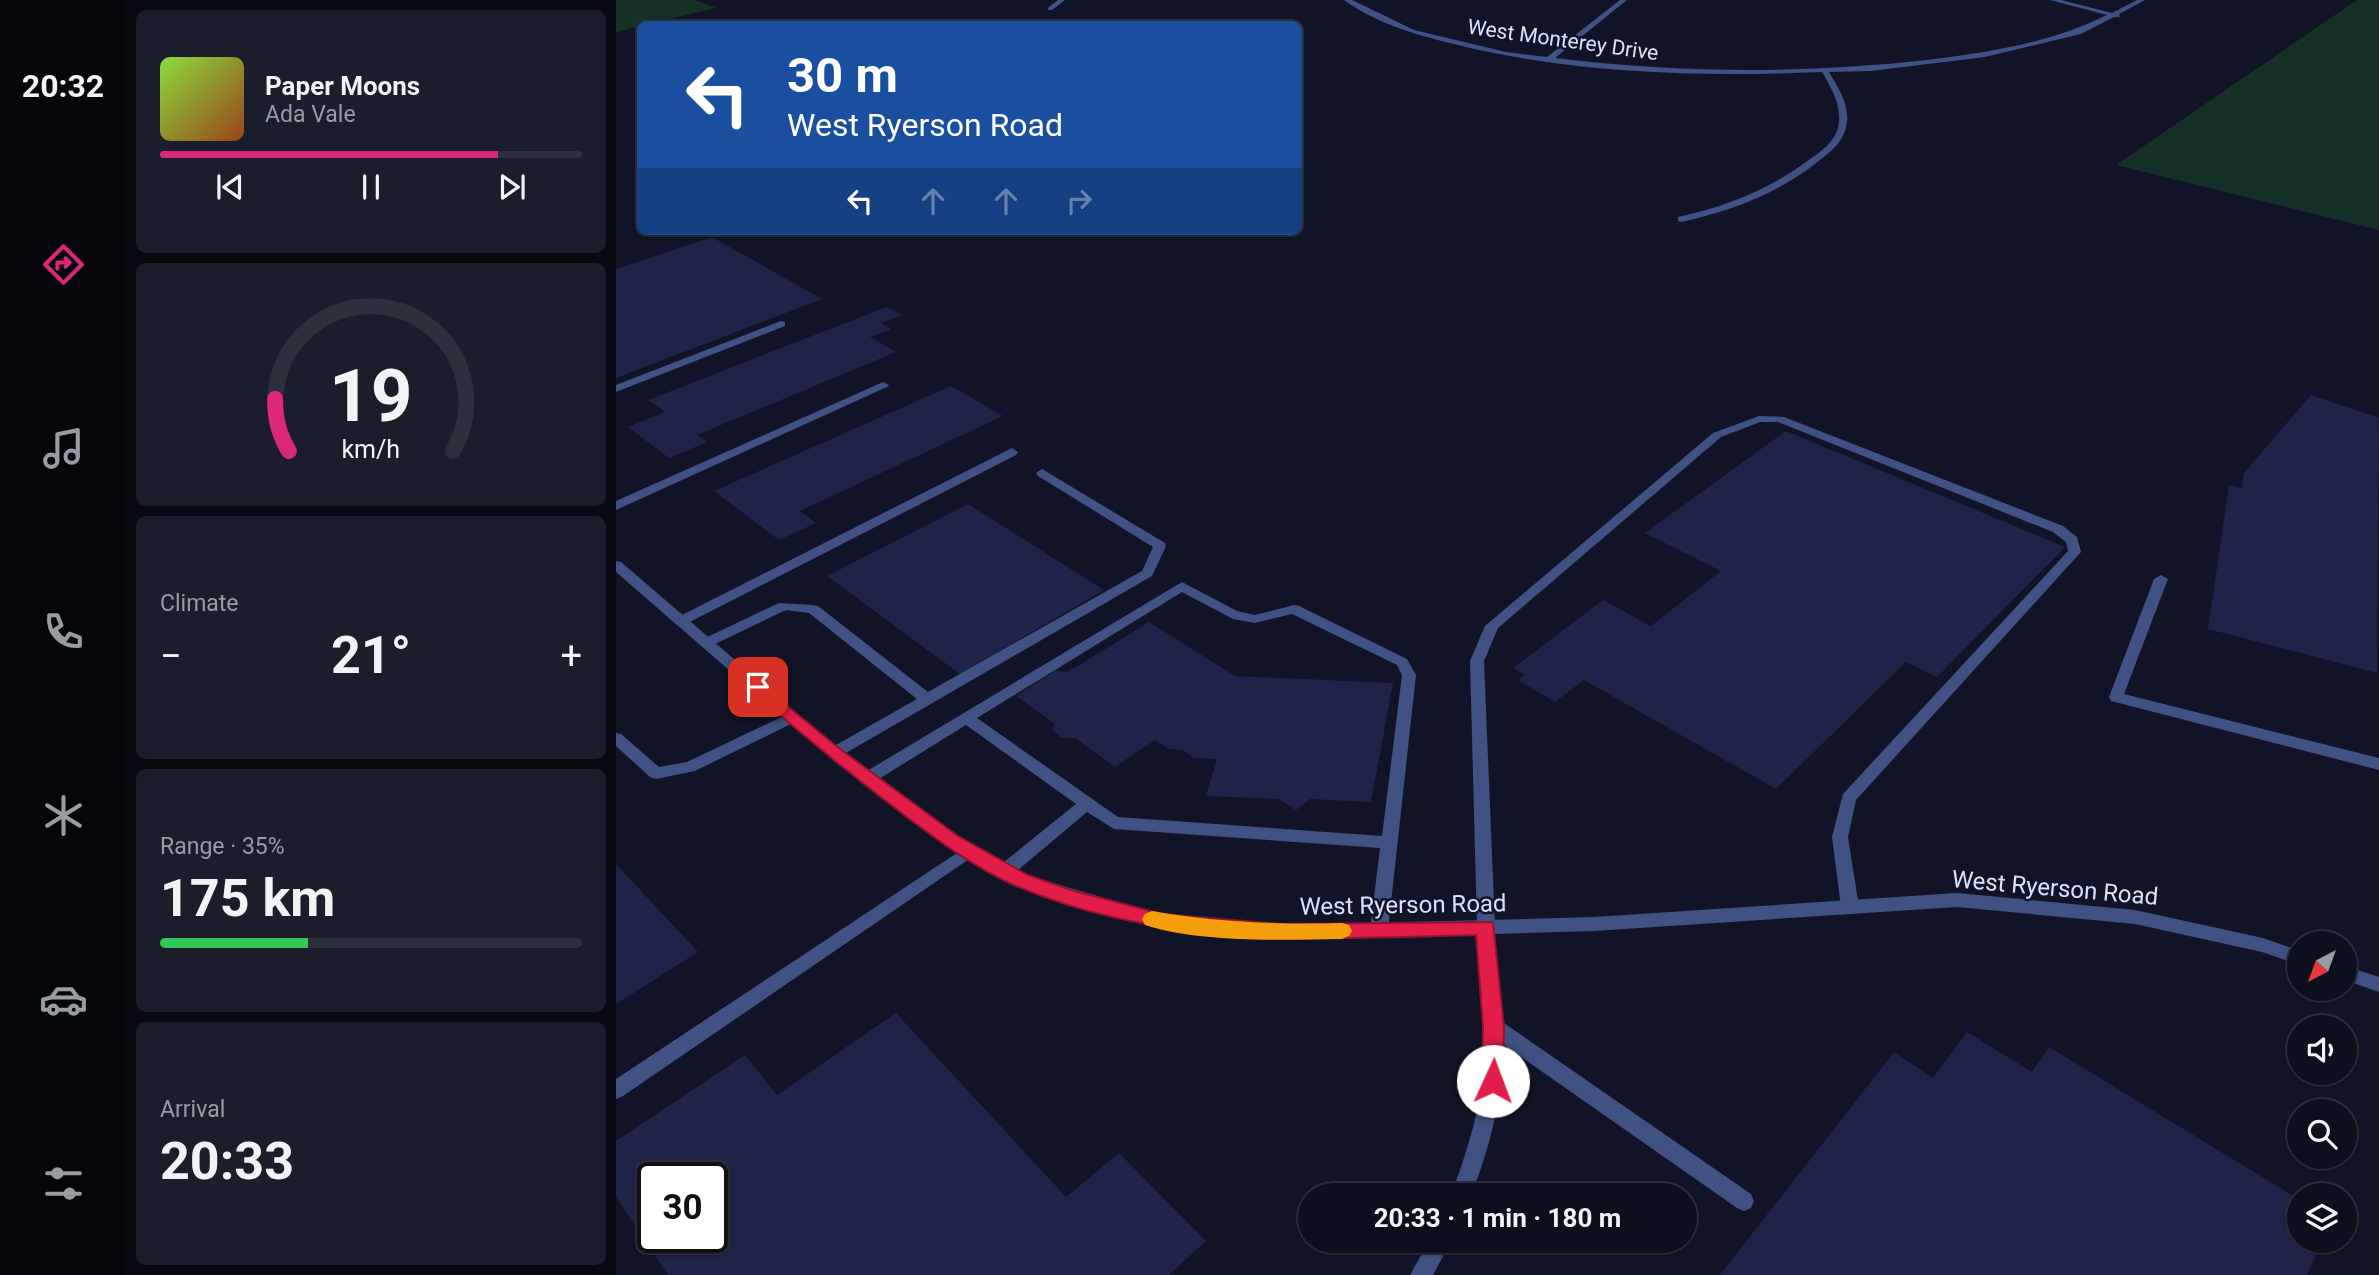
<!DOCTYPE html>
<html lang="en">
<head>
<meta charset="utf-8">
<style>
  :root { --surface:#0d0f1d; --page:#1b1d2a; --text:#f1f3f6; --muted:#9a9ca4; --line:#2d2f3b; --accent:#db2777 }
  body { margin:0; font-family:Roboto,sans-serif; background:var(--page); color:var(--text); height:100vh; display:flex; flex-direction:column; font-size:26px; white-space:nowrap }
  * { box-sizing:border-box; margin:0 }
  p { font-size:23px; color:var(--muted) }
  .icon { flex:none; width:38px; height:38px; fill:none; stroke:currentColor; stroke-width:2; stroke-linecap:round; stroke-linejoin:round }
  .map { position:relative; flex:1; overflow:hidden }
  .details { display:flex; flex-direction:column; gap:10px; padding:10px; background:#070810; width:490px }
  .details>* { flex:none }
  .hud { position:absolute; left:21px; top:21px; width:665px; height:214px; border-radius:10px; box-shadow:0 2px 5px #0004,0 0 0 2px var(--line); background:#1a4fa0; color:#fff; overflow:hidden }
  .needle { width:46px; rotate:221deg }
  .fabs { position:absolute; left:1671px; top:931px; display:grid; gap:14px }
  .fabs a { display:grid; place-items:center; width:70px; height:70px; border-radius:50%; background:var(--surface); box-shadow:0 2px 5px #0004,0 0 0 2px var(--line); font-size:35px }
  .speed { position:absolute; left:21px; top:1162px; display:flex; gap:14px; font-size:35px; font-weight:700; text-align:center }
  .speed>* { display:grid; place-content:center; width:91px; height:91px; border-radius:50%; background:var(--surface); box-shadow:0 2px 5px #0004,0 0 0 2px var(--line); line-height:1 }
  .speed .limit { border:4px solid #111; border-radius:10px; background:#fff; color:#111 }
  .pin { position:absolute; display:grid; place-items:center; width:60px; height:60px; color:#fff; margin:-30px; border-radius:14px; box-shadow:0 4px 10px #0006 }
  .me { position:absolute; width:77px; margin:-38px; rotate:2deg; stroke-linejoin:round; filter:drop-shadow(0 0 5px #0008) }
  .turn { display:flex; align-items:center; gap:24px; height:147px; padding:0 35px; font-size:32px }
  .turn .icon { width:91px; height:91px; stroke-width:2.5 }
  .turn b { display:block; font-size:49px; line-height:60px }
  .lanes { display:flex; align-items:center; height:66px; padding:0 35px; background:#0003; justify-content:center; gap:35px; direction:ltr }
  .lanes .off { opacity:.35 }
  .big { font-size:52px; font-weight:700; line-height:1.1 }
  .details .widget { flex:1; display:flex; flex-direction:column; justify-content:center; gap:10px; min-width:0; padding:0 24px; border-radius:10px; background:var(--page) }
  .details .dial { align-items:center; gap:0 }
  .dial svg { height:182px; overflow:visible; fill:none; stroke:var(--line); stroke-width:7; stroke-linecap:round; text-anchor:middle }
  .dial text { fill:var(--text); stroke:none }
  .song { display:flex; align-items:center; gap:21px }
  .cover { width:84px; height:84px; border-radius:10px; background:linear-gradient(135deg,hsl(90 70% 55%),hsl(20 70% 35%)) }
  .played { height:7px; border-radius:4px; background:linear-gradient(90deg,var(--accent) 80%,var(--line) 80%) }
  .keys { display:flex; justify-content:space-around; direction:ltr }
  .heat { display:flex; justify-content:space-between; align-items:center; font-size:38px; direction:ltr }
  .charge { height:10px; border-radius:5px; background:linear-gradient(90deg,#34c759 35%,var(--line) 0) }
  .trip { position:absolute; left:682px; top:1183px; width:399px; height:70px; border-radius:35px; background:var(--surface); box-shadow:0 2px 5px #0004,0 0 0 2px var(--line); font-weight:700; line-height:70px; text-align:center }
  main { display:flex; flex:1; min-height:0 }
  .tabs { display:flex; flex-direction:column; width:126px; justify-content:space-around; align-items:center; background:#05060c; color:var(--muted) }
  .tabs .icon { width:49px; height:49px }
  .tabs .on { color:var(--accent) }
  .tabs b { font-size:32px; color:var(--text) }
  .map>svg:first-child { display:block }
</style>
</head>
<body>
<main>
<nav class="tabs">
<b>20:32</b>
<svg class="icon on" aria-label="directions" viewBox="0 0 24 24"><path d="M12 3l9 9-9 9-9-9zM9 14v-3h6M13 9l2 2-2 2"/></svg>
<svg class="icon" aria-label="music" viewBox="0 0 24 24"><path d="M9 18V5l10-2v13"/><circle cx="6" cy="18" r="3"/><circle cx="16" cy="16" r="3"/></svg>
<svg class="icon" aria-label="phone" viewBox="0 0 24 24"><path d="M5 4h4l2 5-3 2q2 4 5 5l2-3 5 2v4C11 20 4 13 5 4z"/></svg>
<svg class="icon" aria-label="climate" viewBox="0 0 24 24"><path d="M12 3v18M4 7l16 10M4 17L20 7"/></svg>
<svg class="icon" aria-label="car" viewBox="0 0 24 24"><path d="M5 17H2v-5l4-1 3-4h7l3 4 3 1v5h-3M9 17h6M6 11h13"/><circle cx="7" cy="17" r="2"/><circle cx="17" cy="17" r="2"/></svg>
<svg class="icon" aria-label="filters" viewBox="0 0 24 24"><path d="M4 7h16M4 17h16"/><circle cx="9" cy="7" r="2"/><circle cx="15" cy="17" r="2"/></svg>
</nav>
<section class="details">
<div class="widget">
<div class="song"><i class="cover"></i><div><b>Paper Moons</b><p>Ada Vale</p></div></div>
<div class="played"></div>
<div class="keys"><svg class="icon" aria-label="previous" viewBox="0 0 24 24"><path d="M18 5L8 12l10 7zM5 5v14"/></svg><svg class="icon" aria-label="pause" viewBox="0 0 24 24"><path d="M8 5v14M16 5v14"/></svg><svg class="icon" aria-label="next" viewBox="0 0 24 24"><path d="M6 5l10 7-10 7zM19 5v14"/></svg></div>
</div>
<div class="widget dial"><svg viewBox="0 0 100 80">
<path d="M14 69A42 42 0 1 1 86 69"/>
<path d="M14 69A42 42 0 0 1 8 46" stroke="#db2777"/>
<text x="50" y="56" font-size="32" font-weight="700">19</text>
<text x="50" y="72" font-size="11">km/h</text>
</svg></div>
<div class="widget"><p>Climate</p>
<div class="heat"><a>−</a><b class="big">21°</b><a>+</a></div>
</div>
<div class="widget"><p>Range · 35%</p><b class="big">175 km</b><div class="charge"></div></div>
<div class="widget"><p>Arrival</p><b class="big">20:33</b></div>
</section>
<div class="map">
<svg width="1763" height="1275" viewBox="0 0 1763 1275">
  <rect width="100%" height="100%" fill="#111427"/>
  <g fill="#153027">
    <polygon points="0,0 79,0 100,8 0,32"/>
    <polygon points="1741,0 1763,0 1763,230 1500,165"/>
  </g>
  <g fill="#1f2347" fill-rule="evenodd">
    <polygon points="96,237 206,299 0,378 0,269"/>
    <polygon points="270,307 286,315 265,323 275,329 254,337 280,352 81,435 91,442 53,458 12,427 49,412 32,400"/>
    <polygon points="335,386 387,416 184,511 200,523 163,540 98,491"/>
    <polygon points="1695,395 1763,418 1761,673 1592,629 1613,485 1626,488 1628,473"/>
    <polygon points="1170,431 1449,547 1321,677 1290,662 1160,789 968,680 939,702 902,680 909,675 897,668 987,600 1035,626 1105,571 1029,533"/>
    <polygon points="352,504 488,590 344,674 211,576"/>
    <polygon points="533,622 619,676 777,683 755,802 694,799 680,810 663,799 590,796 601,759 578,758 567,750 553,749 539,740 499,767 459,738 446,738 436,730 439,724 400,696 439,671 452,672"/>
    <polygon points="0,864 82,952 0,1004"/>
    <path d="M280 1013 450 1197 503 1153 590 1241 553 1275H52L0 1197V1141L129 1055 161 1095ZM37 1178H96V1237H37Z"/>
    <polygon points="1351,1032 1416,1072 1433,1047 1684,1200 1684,1241 1706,1241 1691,1275 1104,1275 1278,1052 1317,1078"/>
  </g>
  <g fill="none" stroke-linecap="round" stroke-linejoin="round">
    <g fill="#3f5283" fill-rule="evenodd">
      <polygon points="165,321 169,322 169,326 0,392 0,385"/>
      <polygon points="267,382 273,385 271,387 0,510 0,501"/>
      <polygon points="1143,416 1168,417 1447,526 1461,537 1465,552 1240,800 1232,837 1243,907 1240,912 1234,914 1228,912 1225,907 1216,837 1227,794 1452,551 1450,542 1437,532 1162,422 1144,422 1105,437 882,628 868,661 879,927 876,932 870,934 864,932 861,927 854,661 869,626 1097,433"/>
      <polygon points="396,448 402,452 400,455 70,624 60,624 58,621 60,618"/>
      <polygon points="426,469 549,543 550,546 536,576 223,757 213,757 210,753 213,749 301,699 193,613 170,610 95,646 85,646 83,643 85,640 163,603 197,605 202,606 312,692 526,571 537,547 422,476 420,473"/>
      <polygon points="1545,575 1552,579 1508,694 1763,758 1763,770 1495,701 1493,697 1538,579"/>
      <path d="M566 582 621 611 639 615 678 605 683 606 791 659 800 675 772 930 769 935 763 937 757 935 754 930 764 848 498 829 471 812 395 876 389 877 383 876 381 871 383 866 460 804 350 725 258 782H246L244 778 246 774ZM566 592 617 619 639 623 676 614 781 665 786 675 766 836 502 817 361 718Z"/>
      <polygon points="176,712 181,713 183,717 181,721 79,771 40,779 34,777 0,746 0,733 5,734 43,767 71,762"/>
      <polygon points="353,845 359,847 361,851 359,855 7,1096 0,1099 0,1079"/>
      <polygon points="878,1019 885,1021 1135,1194 1138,1201 1135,1208 1128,1211 1121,1208 871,1033 869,1027 871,1021"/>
    </g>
    <g fill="#3f5283" fill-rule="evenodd">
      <polygon points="442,0 449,0 436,10 432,10 432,8"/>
      <path d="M728 0H736L798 30 890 52 931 57 1004 0H1011L939 58C1063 73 1187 74 1311 60 1372 52 1435 43 1491 15L1434 0H1445L1496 13 1521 0H1529L1503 14 1504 17H1498L1465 34 1369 57 1255 71 1213 72C1222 87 1233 104 1231 122 1229 142 1213 153 1199 164 1158 195 1115 211 1065 222L1062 221V217C1111 206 1153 190 1194 159 1206 151 1218 142 1222 128 1227 108 1216 89 1206 72 1086 77 963 74 846 46 805 36 762 25 728 0Z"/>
      <path d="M0 561 5 562 223 749 342 837 410 875 546 915 666 925 870 920 978 917 1341 893 1519 910 1647 938 1684 951V965L1646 952 1519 924 1341 907 978 931 879 934C879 966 886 999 887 1031 889 1088 876 1143 855 1195H835C855 1142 870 1090 869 1032 868 999 861 967 861 934L666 939 546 929 399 885 330 845 213 757 0 572Z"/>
      <polygon points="1729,966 1763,977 1763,992 1729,980"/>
      <polygon points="813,1241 835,1241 817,1275 794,1275"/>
    </g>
  </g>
  <path fill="#e11d48" stroke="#92132f" stroke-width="2" d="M142 682 224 749 342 836 412 875 455 890 546 914 666 924 877 922 888 1027 887 1081 884 1088 877 1090 869 1088 866 1081 867 1027 860 935C703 939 548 949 400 886 358 868 320 839 284 812 233 773 184 733 136 691V683Z"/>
  <path fill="#f59e0b" d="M536 911C599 922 662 925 726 923L733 925 736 931 733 936 726 939C667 940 585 943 529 925L526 919 529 914Z"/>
  <g text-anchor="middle" stroke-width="5" stroke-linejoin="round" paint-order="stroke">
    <g font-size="21" fill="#dae1fd" stroke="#111427">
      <text transform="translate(947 40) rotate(8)" y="7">West Monterey Drive</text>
    </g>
    <g font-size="24" fill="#dae1fd" stroke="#111427">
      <text transform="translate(1439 888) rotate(5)" y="8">West Ryerson Road</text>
      <text transform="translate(787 905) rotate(-1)" y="8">West Ryerson Road</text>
    </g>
  </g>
</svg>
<div class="fabs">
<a><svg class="needle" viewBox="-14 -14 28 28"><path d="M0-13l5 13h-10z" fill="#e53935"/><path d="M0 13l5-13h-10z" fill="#9a9ca4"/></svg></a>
<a><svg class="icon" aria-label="sound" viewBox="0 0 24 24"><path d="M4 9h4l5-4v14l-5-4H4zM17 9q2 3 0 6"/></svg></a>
<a><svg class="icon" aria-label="search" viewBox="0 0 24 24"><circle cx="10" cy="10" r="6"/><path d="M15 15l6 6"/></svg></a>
<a><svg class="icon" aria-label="layers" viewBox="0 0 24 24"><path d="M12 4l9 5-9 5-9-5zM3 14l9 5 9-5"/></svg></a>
</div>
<div class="speed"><div class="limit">30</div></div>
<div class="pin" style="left:142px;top:687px;background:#d93025"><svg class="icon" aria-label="arrive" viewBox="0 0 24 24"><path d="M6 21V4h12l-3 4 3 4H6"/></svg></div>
<svg class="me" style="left:877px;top:1081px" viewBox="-20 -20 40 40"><circle r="19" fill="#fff"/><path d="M0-13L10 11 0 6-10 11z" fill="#e11d48"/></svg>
<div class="trip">20:33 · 1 min · 180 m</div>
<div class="hud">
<div class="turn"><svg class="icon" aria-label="left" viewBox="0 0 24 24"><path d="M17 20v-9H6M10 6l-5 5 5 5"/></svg><div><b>30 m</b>West Ryerson Road</div></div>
<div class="lanes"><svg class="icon" aria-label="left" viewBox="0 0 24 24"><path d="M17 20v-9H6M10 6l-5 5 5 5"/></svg><svg class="icon off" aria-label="ahead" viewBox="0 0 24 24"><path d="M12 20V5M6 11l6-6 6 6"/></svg><svg class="icon off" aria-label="ahead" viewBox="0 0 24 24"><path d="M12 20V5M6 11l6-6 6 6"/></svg><svg class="icon off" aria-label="right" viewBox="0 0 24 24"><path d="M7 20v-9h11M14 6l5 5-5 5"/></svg></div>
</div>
</div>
</main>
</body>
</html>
